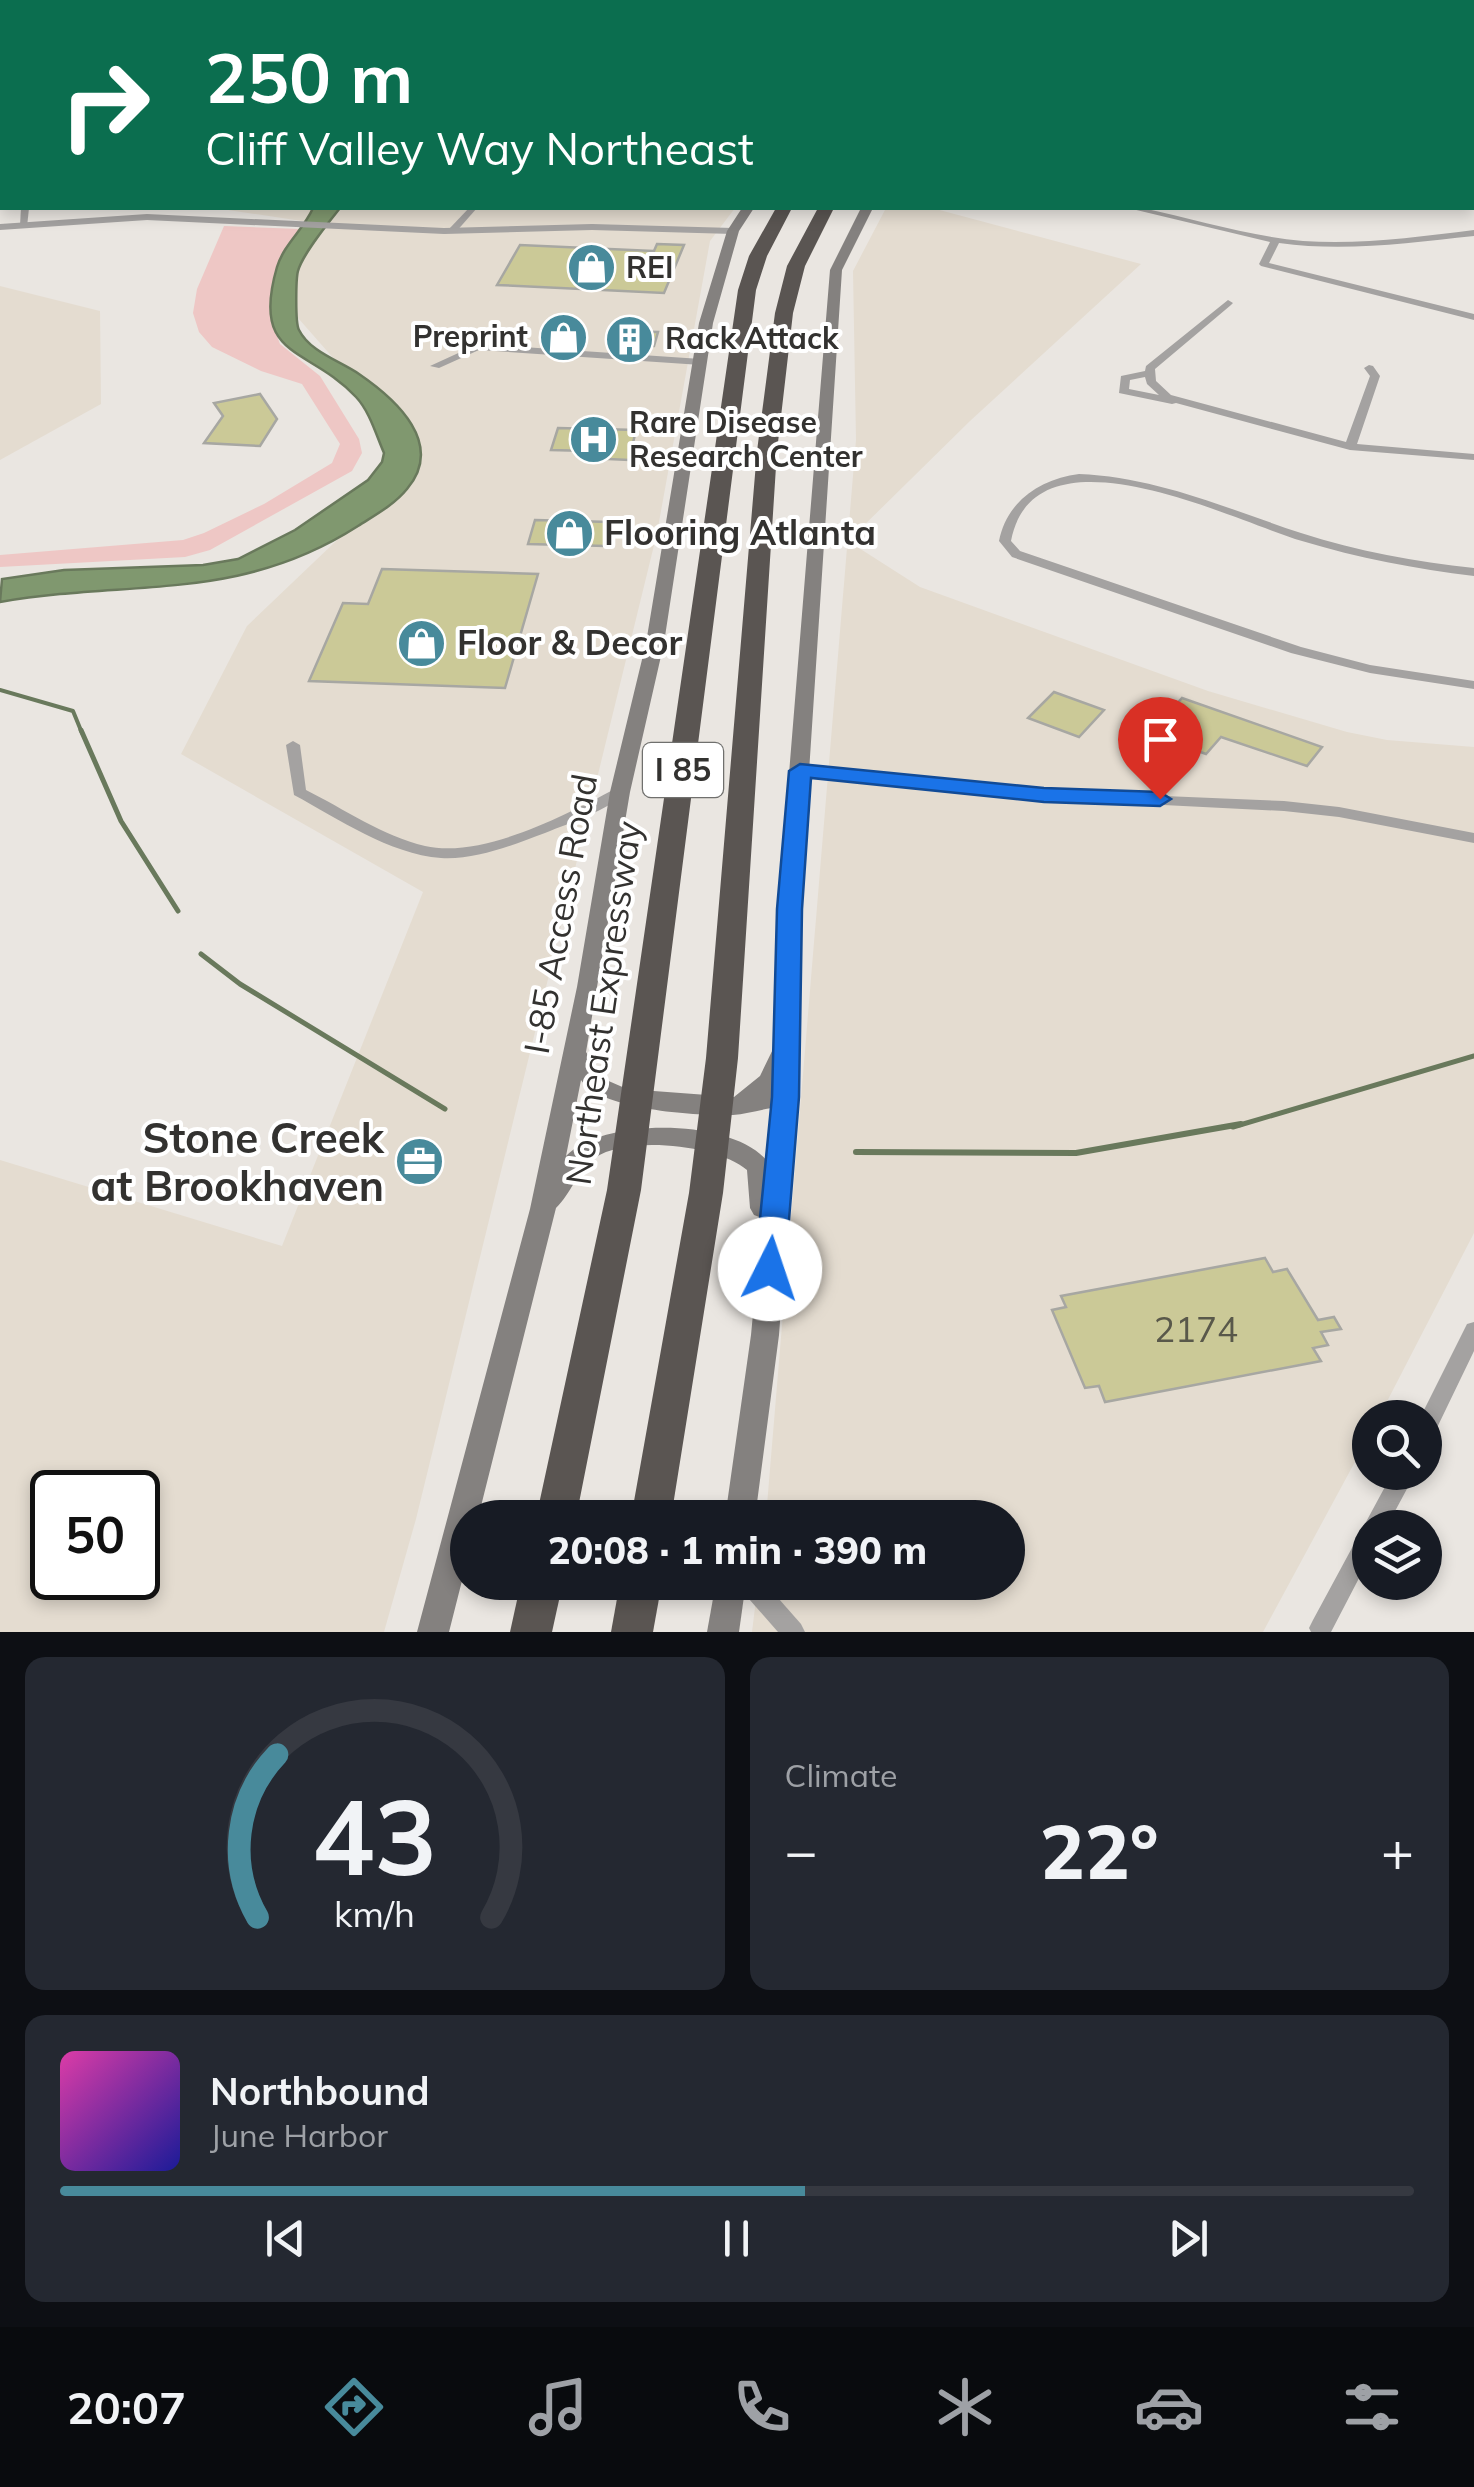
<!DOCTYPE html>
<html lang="en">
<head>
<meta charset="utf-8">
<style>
  :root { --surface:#171b24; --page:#242831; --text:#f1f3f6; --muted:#9ea1a6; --line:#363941; --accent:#488a9b }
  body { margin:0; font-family:Mulish,sans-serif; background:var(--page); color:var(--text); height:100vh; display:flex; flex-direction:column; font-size:38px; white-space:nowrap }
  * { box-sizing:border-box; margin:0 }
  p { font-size:32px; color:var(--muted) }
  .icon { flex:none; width:55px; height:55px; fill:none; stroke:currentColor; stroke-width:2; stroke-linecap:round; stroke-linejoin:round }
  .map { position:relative; height:1632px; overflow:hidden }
  .side { display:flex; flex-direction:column; gap:25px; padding:25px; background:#0d0f14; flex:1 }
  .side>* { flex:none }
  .top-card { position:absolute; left:0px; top:0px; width:1475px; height:210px; box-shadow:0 5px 15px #0003; background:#0b6e4f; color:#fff; overflow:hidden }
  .fabs { position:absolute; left:1352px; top:1400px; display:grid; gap:20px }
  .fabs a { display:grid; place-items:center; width:90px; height:90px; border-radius:50%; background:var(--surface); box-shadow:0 5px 15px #0003; font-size:50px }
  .speed { position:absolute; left:30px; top:1470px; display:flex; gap:20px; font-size:50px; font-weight:700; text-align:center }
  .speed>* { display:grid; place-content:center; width:130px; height:130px; border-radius:50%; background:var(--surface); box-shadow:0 5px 15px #0003; line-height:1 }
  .speed .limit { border:5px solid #111; border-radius:15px; background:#fff; color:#111 }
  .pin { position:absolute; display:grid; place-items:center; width:85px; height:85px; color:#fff; margin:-102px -42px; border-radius:50% 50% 50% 0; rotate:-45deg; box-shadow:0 0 10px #0007 }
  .pin .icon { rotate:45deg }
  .me { position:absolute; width:110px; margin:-55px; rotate:4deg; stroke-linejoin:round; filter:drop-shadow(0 0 8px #0008) }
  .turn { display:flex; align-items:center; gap:35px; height:210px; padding:0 40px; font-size:45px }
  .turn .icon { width:130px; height:130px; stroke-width:2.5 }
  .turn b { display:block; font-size:70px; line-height:85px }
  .big { font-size:75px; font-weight:800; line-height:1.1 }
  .side .card { flex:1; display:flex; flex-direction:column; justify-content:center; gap:15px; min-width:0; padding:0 35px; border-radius:20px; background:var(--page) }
  .side .dial { align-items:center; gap:0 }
  .dial svg { height:260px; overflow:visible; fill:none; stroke:var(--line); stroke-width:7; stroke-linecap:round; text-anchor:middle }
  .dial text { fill:var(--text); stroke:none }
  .song { display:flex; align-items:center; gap:30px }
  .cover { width:120px; height:120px; border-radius:15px; background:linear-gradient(135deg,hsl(320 70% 55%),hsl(240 70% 35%)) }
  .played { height:10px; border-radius:5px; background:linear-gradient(90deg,var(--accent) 55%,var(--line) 55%) }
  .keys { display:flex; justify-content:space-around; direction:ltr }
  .heat { display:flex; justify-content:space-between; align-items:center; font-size:55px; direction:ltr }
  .side .tiles { flex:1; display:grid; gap:25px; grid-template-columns:1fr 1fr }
  .card:last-child { grid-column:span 2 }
  .trip { position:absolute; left:450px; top:1500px; width:575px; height:100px; border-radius:50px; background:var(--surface); box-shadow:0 5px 15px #0003; font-weight:800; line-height:100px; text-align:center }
  .dock { display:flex; height:160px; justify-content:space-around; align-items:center; background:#090b0e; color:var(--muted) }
  .dock .icon { width:70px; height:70px }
  .dock .active { color:var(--accent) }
  .dock b { font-size:45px; color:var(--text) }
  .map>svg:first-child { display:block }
</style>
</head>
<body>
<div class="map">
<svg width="1474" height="1632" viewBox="0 0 1474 1632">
  <rect width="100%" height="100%" fill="#eae6e1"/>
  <g fill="#e4dcd0" fill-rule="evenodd">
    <polygon points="437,0 967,0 437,2"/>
    <path d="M215 208H735L710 241 657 533 416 1519 384 1632H0V1160L282 1246 423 892 181 754 247 626 422 459 269 285 328 225ZM52 1492H138V1578H52Z"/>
    <polygon points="886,208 932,208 1141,264 970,421 848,541 920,587 1208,691 1347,732 1387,740 1474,747 1474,1233 1379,1417 1370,1418 1370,1434 1263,1632 752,1632 758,1583 1008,1582 1008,1518 766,1517 856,440 853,271"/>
    <polygon points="0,286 100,311 101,404 0,460"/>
  </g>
  <polygon fill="#eec7c5" points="224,226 300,229 278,264 271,320 280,344 320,376 359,439 362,453 352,471 210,550 185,557 0,567 0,555 183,540 204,533 264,504 332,463 340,444 302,384 261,371 212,347 199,332 193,313 197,289"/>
  <path fill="#80986f" stroke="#69795c" stroke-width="2.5" d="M313 208H340C329 222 303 253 298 271 296 278 295 323 299 330 310 352 340 361 359 374 397 400 445 444 407 489 394 505 375 515 358 526 238 603 132 579 0 602L2 579 64 570 203 565 238 559 295 530 368 480 382 462 384 453C376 435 370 412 356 397 309 346 250 360 277 267 284 244 304 229 313 208Z"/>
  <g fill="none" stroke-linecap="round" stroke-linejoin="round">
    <polyline stroke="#69795c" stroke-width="4" points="0,690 73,711 82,733"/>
    <g stroke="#69795c" stroke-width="5">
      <polyline points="81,730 121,821 178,911"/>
      <polyline points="201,954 240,984 445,1109"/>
      <polyline points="1233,1127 1474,1056"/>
    </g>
    <polyline stroke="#69795c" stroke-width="6" points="856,1152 1076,1153 1241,1124"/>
  </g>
  <g fill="#cbc997" stroke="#a7a7a2" stroke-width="2.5">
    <polygon points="657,244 684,245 664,293 497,285 520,245 654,251"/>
    <polygon points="616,331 658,332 654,346 611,344"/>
    <polygon points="260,394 277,419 260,446 204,443 223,416 214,403"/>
    <polygon points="558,428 636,430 629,460 587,458 589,451 551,450"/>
    <polygon points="535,520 610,522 605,546 528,544"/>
    <polygon points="382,569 538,574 505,688 309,681 343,603 368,604"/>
    <polygon points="1054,692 1104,710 1079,737 1028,718"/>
    <polygon points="1182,698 1322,747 1307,766 1221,737 1206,754 1150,734"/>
    <polygon points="1265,1258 1273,1272 1287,1269 1318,1320 1334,1317 1341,1329 1321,1332 1328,1345 1313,1348 1321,1361 1105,1402 1099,1386 1085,1388 1052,1310 1066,1307 1061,1296"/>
  </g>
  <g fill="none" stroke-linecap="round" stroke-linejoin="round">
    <g fill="#a4a2a1" fill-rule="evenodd">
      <polygon points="121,0 141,0 138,2"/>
      <rect x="0" y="4" width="2" height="4"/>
      <polygon points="0,19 2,20 2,24 0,24"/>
      <rect x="0" y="53" width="2" height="5"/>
      <rect x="0" y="126" width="2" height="5"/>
      <rect x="1472" y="145" width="2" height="4"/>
      <polygon points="1474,161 1474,168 1472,168 1472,162"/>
      <polygon points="0,168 2,168 2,173 0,174"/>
      <polygon points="0,179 2,180 2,185 0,185"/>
      <polygon points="21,208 29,208 27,227 20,225"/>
      <polygon points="469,208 477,208 455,233 449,233 449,229"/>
      <path d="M1128 208H1142C1195 219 1248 236 1303 241 1360 245 1417 237 1474 230V236C1409 243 1344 252 1279 243L1269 263 1474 314V320L1261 266 1259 264 1270 242Z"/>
      <path d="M1228 300 1233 303 1231 305 1155 369 1156 381 1171 395 1346 442 1370 376 1364 368 1369 365 1373 366 1380 376 1357 444 1474 454V460L1350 450 1176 403 1172 404 1119 393 1121 376 1145 371 1146 366ZM1145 377 1147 384 1159 395 1129 389 1130 380Z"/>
      <polygon points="478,344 701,359 706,362 701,365 479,350 439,368 430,366"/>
      <path d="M1079 474C1157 477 1228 509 1301 533 1357 551 1416 562 1474 568V576C1416 569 1358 558 1302 541 1234 521 1034 419 1011 541L1020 551 1301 647 1370 665 1474 681V689L1370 673 1291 653 1012 557 999 541C1007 501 1040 479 1079 474Z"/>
      <path d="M293 741 300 745 306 790C344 809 383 836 425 846 483 859 565 815 615 789H625L627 792C606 811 572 822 545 833 513 845 476 860 441 858 389 854 339 819 294 795L286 745Z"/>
      <polygon points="800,767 1045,791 1284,801 1339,807 1474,833 1474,843 1339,817 1284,811 1045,799 795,774 793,771"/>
      <polygon points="1474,1322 1474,1351 1433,1436 1425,1438 1425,1418 1420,1418 1467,1324"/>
      <polygon points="1393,1472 1416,1472 1386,1528 1370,1528 1370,1557 1331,1632 1311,1632 1309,1628 1313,1620"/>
      <polygon points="738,1582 764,1582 801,1624 805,1632 778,1632 741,1590"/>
    </g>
    <polygon fill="#a4a2a1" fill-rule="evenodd" points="147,214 444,228 592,224 733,228 738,231 733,234 592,230 444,234 147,220 0,230 0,224"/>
    <g fill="#84817f" fill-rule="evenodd">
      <polygon points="1110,0 1120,0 1121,2 1112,2"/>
      <polygon points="1474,20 1474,26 1472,27 1472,21"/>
      <rect x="1472" y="184" width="2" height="7"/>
      <path d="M742 208H754L739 231 713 323 664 643 630 792 586 1052 604 1079 627 1089 734 1097 760 1076 775 1045 778 909 830 270 861 208H873L842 270 800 909 797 1097 779 1335 755 1518H725L751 1335 762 1218 754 1215 750 1208 747 1170C718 1145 627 1135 595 1158 577 1171 571 1194 556 1208L478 1518H468V1557L449 1632H417L530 1209 577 987 610 792 646 643 699 323 727 231ZM581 1080C600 1110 697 1116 733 1115 745 1114 759 1110 772 1108L767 1161C733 1118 603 1117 566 1156Z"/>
      <polygon points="716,1582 746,1582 739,1632 707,1632"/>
    </g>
    <g fill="#6d6967" fill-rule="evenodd">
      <polygon points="1281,0 1324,0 1325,2 1284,2"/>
      <rect x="1472" y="11" width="2" height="7"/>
    </g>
    <g fill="#5a5552" fill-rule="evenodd">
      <polygon points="776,208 792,208 767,256 756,290 641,1190 576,1518 536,1518 607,1190 738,290 749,256"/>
      <polygon points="818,208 834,208 805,266 793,313 777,451 738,1058 723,1193 671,1518 631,1518 689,1193 706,1058 757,451 775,313 787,266"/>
      <polygon points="521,1582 563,1582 552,1632 510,1632"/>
      <polygon points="620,1582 662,1582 653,1632 611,1632"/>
    </g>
  </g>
  <polygon fill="#1a73e8" stroke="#114b97" stroke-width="2.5" points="800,764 1044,788 1160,792 1171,799 1160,806 1044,802 811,778 802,909 799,1097 785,1269 781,1277 770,1281 760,1277 755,1269 772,1097 777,909 789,771"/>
  <defs>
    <symbol id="shop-disc" viewBox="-11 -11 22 22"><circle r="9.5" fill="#488a9b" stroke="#fff"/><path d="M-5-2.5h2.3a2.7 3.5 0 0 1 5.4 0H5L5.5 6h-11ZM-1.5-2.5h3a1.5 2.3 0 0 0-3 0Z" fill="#fff"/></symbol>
    <symbol id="building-disc" viewBox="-11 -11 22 22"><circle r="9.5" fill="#488a9b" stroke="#fff"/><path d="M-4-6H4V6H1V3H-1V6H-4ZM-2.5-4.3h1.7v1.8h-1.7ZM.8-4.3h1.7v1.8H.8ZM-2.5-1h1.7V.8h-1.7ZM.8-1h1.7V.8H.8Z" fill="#fff"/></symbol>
    <symbol id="hospital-disc" viewBox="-11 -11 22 22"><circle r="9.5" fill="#488a9b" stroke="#fff"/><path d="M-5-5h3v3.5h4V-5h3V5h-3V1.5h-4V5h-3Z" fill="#fff"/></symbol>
    <symbol id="office-disc" viewBox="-11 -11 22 22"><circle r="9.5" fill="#488a9b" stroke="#fff"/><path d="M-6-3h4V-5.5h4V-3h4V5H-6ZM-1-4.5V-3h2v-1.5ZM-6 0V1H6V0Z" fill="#fff"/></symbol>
  </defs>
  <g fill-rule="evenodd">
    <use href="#shop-disc" x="564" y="240" width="55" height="55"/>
    <use href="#shop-disc" x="536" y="310" width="55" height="55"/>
    <use href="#building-disc" x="602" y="312" width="55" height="55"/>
    <use href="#hospital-disc" x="566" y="412" width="55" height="55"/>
    <use href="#shop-disc" x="542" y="506" width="55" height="55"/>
    <use href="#shop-disc" x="394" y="616" width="55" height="55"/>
    <use href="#office-disc" x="392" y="1134" width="55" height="55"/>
  </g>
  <g text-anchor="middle" stroke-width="8" stroke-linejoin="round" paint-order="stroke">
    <g font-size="30" font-weight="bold" fill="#333230" stroke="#fff" text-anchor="start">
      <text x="626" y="278">REI</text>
      <text x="528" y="347" text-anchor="end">Preprint</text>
      <text x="665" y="349">Rack Attack</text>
      <text x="629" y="433">Rare Disease<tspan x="629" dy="34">Research Center</tspan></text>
    </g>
    <rect fill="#fff" stroke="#70706e" stroke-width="2.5" x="643" y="743" width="80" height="54" rx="8"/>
    <g font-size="32" font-weight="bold" fill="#333230">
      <text x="683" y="781">I 85</text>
    </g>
    <g font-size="35" font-weight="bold" fill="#333230" stroke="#fff" text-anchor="start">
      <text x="604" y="545">Flooring Atlanta</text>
      <text x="457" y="655">Floor &amp; Decor</text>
    </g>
    <g font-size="35" fill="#333230" stroke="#fff">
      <text transform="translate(561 914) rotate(-80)" y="12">I-85 Access Road</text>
      <text transform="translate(604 1003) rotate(-82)" y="12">Northeast Expressway</text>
    </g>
    <g font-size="35" fill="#59584a">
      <text x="1196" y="1342">2174</text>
    </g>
    <g font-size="42" font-weight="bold" fill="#333230" stroke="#fff" text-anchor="end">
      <text x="384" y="1153">Stone Creek<tspan x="384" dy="48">at Brookhaven</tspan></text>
    </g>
  </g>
</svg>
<div class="fabs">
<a><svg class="icon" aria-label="search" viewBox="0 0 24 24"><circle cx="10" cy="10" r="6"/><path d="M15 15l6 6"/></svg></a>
<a><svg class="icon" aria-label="layers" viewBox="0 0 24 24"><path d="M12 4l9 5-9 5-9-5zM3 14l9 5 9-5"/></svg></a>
</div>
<div class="speed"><div class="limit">50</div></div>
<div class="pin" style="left:1160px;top:799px;background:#d93025"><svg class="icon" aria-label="arrive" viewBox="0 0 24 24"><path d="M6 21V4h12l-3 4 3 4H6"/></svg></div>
<svg class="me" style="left:770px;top:1269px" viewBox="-20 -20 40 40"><circle r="19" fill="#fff"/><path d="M0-13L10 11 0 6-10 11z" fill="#1a73e8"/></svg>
<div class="trip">20:08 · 1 min · 390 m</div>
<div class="top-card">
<div class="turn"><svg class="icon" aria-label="right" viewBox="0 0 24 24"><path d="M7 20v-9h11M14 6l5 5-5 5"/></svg><div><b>250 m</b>Cliff Valley Way Northeast</div></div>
</div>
</div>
<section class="side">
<div class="tiles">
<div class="card dial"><svg viewBox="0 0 100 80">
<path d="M14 69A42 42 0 1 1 86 69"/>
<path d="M14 69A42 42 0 0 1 20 19" stroke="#488a9b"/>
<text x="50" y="56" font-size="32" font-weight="700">43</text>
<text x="50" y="72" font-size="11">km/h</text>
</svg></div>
<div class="card"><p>Climate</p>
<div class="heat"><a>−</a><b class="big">22°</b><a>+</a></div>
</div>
<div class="card">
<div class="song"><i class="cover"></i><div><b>Northbound</b><p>June Harbor</p></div></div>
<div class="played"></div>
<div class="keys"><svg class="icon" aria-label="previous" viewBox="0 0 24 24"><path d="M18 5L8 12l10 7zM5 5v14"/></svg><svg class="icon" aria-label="pause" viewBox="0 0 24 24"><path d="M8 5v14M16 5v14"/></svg><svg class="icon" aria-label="next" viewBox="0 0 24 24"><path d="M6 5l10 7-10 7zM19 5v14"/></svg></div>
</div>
</div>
</section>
<nav class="dock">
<b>20:07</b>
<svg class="icon active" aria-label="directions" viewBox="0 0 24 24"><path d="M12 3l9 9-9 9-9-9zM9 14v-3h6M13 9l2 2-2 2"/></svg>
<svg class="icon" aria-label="music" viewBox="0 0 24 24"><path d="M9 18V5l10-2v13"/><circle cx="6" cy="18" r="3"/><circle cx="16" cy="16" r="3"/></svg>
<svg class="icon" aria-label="phone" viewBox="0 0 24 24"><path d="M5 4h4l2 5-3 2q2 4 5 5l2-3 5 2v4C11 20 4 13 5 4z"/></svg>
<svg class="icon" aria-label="climate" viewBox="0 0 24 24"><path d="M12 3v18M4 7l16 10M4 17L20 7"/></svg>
<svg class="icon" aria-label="car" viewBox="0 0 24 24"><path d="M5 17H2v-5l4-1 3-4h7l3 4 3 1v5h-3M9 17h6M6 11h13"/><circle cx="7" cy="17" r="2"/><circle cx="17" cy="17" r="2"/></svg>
<svg class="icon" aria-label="filters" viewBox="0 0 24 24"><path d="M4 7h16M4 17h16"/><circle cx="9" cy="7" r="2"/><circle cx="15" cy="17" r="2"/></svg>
</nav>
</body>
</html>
